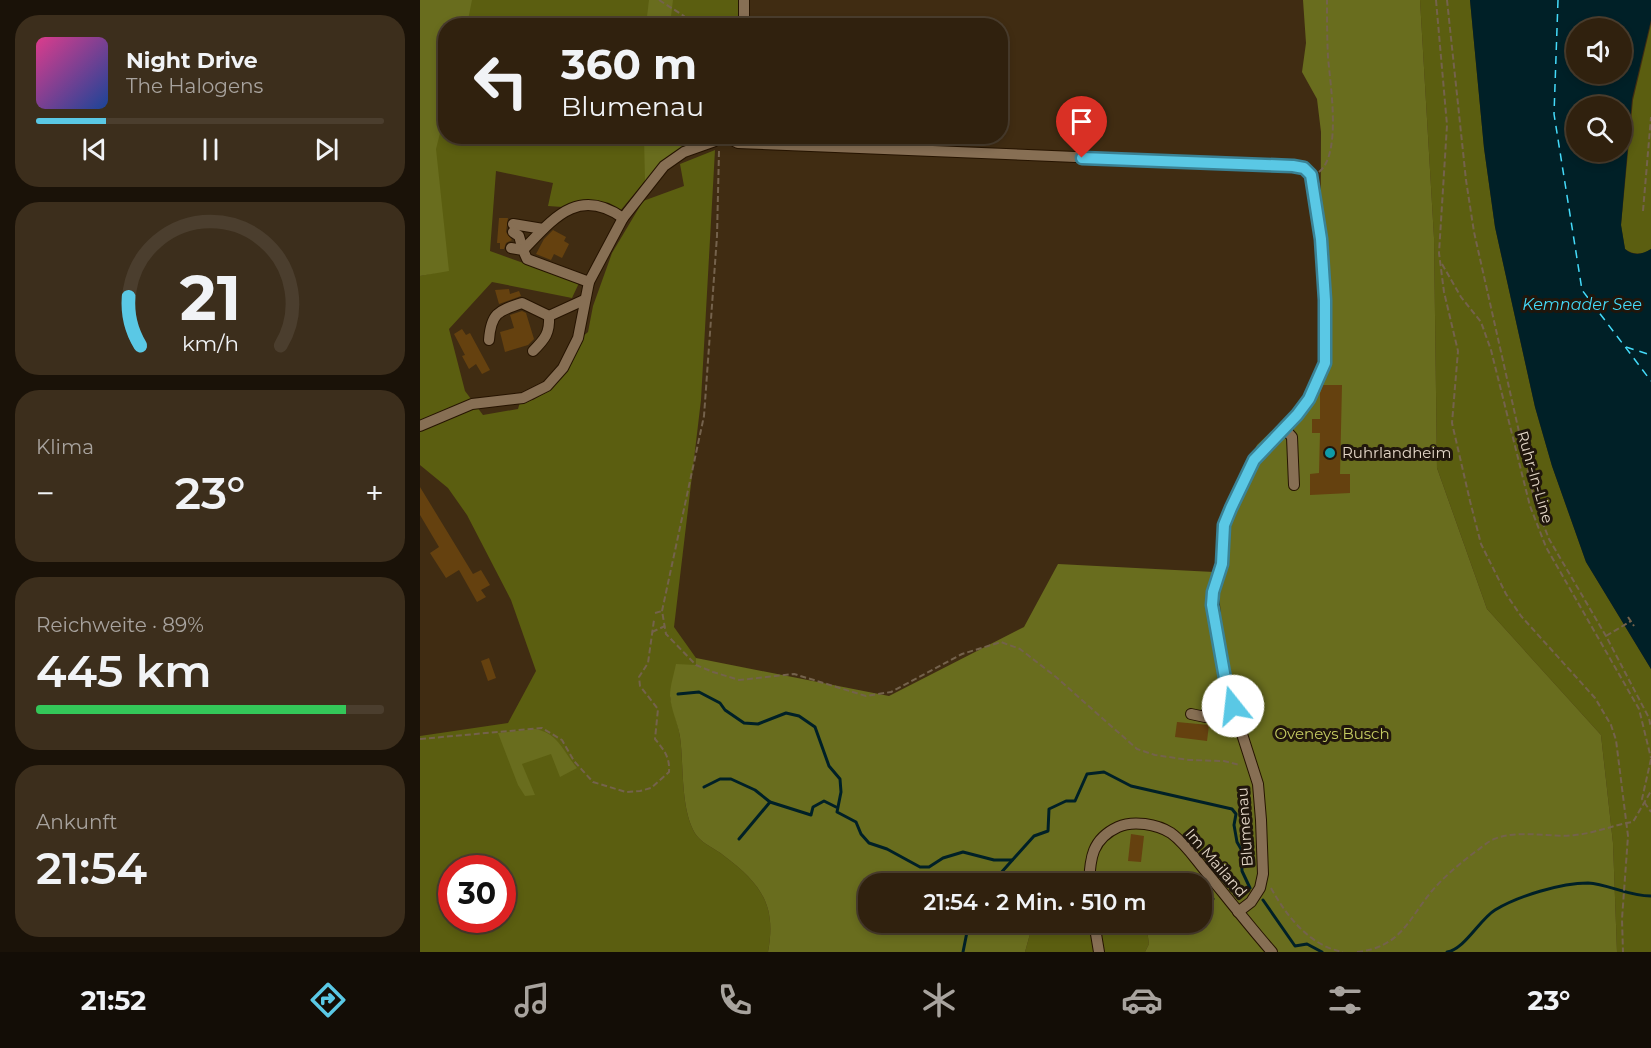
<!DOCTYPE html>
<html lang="de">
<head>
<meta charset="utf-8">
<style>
  :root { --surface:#30210e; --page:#3c2e1c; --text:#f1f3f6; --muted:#a8a39e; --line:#4b3e2e; --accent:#5ac8e5 }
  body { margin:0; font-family:Montserrat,sans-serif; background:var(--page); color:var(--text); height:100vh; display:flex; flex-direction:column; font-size:22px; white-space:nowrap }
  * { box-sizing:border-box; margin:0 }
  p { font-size:20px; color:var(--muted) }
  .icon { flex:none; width:33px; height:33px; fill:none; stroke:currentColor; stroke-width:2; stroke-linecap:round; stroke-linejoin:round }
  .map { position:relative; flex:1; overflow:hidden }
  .panel { display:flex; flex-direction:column; gap:15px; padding:15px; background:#1a1208; width:420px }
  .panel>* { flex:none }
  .top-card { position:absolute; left:18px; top:18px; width:570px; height:126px; border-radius:24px; box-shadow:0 3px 9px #0003,0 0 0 2px var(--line); background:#30210e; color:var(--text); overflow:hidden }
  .tools { position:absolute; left:1146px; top:18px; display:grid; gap:12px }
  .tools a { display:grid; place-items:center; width:66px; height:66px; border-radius:50%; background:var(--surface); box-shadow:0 3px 9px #0003,0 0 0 2px var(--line); font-size:30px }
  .speed { position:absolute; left:18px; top:855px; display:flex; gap:12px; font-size:30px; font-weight:700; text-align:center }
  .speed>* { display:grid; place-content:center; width:78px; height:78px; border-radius:50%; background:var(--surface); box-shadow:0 3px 9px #0003,0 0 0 2px var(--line); line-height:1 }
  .speed .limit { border:9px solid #d22; background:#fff; color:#111 }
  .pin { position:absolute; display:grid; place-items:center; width:51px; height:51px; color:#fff; margin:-62px -26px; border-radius:50% 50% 50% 0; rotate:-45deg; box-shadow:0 0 6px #0007 }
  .pin .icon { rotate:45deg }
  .me { position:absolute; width:66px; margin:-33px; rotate:344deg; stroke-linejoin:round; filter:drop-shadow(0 0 4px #0008) }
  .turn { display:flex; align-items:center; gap:21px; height:126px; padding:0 24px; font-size:27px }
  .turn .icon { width:78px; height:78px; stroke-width:2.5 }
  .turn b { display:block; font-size:42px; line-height:51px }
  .big { font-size:45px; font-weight:600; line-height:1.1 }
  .panel .widget { flex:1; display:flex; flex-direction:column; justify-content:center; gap:9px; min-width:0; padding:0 21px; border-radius:24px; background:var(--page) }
  .panel .dial { align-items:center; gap:0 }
  .dial svg { height:156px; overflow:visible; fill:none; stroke:var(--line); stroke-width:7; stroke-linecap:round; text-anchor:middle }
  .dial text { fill:var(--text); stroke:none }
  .song { display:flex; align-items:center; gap:18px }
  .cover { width:72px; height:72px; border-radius:9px; background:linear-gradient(135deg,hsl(330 70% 55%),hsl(220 70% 35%)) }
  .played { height:6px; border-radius:3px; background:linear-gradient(90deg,var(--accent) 20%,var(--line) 20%) }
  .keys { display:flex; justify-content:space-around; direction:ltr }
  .heat { display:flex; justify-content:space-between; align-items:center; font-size:33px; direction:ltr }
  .charge { height:9px; border-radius:4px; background:linear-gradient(90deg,#34c759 89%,var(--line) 0) }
  .trip { position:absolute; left:438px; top:873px; width:354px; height:60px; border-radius:24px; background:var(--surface); box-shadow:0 3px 9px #0003,0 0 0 2px var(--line); font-weight:600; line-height:60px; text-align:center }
  .menu { display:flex; height:96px; justify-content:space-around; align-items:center; background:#130d06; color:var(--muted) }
  .menu .icon { width:42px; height:42px }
  .menu .current { color:var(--accent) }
  .menu b { font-size:27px; color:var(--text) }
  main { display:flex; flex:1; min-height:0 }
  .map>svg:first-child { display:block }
</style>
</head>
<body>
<main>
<section class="panel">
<div class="widget">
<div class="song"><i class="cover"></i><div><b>Night Drive</b><p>The Halogens</p></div></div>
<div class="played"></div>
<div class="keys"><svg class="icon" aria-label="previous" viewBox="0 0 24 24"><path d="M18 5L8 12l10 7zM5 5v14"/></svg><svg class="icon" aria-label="pause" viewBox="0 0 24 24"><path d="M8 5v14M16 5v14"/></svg><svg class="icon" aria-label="next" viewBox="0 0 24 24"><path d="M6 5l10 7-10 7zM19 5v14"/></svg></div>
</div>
<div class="widget dial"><svg viewBox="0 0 100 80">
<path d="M14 69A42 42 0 1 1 86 69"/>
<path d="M14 69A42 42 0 0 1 8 44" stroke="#5ac8e5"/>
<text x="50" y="56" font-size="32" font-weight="700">21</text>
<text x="50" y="72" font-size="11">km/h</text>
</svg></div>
<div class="widget"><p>Klima</p>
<div class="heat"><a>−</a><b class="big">23°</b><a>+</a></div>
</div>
<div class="widget"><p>Reichweite · 89%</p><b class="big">445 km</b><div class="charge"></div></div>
<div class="widget"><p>Ankunft</p><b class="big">21:54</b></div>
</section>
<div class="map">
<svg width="1231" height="952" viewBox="0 0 1231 952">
  <rect width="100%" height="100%" fill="#402c12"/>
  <g fill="#5b5e10" fill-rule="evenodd">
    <path d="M0 0H320L321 25 26 26V136L291 137 260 150 225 181 200 211 128 206 133 183 76 171 70 251 159 283 152 298 72 282 29 329 45 391 63 415 98 409 100 402 113 400 125 393 145 374 161 338 168 332 173 306 192 253 223 201 264 186 260 164 295 150 281 400 254 627 276 658V665L250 697C253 710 258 723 260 737 264 764 260 813 277 836 283 844 296 849 303 855 340 883 357 904 348 952H0V736L88 723 116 671 91 600 47 515 28 488 0 465V276L14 273 0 271ZM32 868H82V920H32Z"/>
    <polygon points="1000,0 1050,0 1064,148 1075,227 1115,407 1132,466 1166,562 1231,669 1231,952 1197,952 1193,843 1181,735 1067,609 1017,468 1014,238"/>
    <path d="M1231 24V249C1223 255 1213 255 1205 249L1201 225 1213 100Z"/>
    <polygon points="613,923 726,923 729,944 725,952 605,952"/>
  </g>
  <g fill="#696d1e">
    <polygon points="0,0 52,0 47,25 26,26 25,113 16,149 29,271 0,276"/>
    <polygon points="229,0 253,0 250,25 226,25"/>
    <path d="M883 0H1000L1014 238 1017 468 1067 609 1181 735 1193 843 1197 952H725L729 944 726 923 782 922V884H448V922L613 923 605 952H348C357 904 340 883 303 855 296 849 283 844 277 836 260 813 264 764 260 737 258 723 251 710 250 696 250 686 254 674 256 664L276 665V658L469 696 604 627 638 564 794 572 804 525 837 445 877 407 900 364 901 132 897 99 882 72 886 43Z"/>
    <polygon points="224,137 269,137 271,140 225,181"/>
    <path d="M115 729C138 733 143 751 157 768L140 777 131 754 102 764 115 795 105 796 98 785 78 733Z"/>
  </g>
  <path fill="#002027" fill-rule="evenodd" d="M1050 0H1231V20L1212 99 1201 225 1205 249C1213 256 1222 255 1231 249V669L1166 562 1132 466 1115 407 1075 227 1064 148ZM1156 28H1202V74H1156ZM1156 106H1202V152H1156Z"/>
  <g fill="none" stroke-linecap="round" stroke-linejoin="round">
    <g stroke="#002027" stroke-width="3">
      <polyline points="258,694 279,692 300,703 305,710 324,723 338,724 366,713 379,716 395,727 409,766 420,779 421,792 417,812 436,822 441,834 449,843 467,849 500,867 509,867 523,858 543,852 574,860 592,860"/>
      <polyline points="284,787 300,779 311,779 335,790 350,802 391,815 393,807 404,801 416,807"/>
      <polyline points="319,839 350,802"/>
      <polyline points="571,884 614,836 628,831 629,809 646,801 655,801 667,774 684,772 711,786 812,809 816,814 814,825 817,842 821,849 822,871 830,888"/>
      <polyline points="782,900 793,899"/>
      <polyline points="843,900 875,946 887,944 902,952"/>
      <polyline points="543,952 549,922"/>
      <path d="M1027 952C1044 950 1060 919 1075 910 1098 896 1141 883 1168 883 1188 884 1208 896 1231 896"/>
    </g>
    <g stroke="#44dbfa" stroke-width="1.5" stroke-dasharray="8 6" stroke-linecap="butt">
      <polyline points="1138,0 1134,114 1162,290 1231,381"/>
      <polyline points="1206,347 1231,355"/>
    </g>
  </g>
  <g fill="#65410f">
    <polygon points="79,218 88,218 86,232 92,240 86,243 84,249 80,249 80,243 77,243"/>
    <polygon points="133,230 146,237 144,241 149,244 142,258 134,254 131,260 116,254 124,239"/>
    <polygon points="89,289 90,294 99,291 101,296 79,304 75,290"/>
    <polygon points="102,311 106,313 114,339 108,345 85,352 80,332 94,328 90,315"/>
    <polygon points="42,329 46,335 50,333 70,370 62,374 56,364 49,369 42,356 45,355 34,334"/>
    <polygon points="903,385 922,385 920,474 930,474 930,493 890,495 890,474 899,473 900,433 892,433 892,419 900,419 900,393"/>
    <polygon points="0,487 53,574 61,570 70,585 61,590 66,597 57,602 39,570 26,578 10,553 19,547 0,515"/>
    <polygon points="69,658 76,678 68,681 61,661"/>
    <polygon points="757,722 789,725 787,741 755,737"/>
    <polygon points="711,834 724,836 721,862 708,861"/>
  </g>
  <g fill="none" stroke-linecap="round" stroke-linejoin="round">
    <defs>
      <g id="minor">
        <polyline points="324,26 324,0"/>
        <polyline points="304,136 318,143 873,166 884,168 891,175 901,239 905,300 905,363 889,399 877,415 834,460 804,525 802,564 793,592 796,631 806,684 838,784 841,820 843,874 840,888 831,902 818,912"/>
        <polyline points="93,224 123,229"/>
        <polyline points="93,232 99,236 103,250"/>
        <polyline points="91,248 103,250 107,259 169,282"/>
        <path d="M103 250C133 219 158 186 203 218"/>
        <path d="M69 340C71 313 78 311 102 303L129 316 164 300"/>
        <path d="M113 351C125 339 130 333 129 316"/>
        <polyline points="0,426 52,404 103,398 127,386 143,368 158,338 169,282 203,218 244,166 264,152 295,141 301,136"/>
        <polyline points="864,428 872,437 874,485"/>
        <polyline points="771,714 785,717 794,693 806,684"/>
        <path d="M669 884C670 858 672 839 698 827 713 820 737 824 751 833 766 844 776 860 788 874 809 900 830 927 852 952"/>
        <polyline points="674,922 679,952"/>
      </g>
    </defs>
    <use href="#minor" stroke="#261400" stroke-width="12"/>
    <g stroke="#74624c" stroke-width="2" stroke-dasharray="6 3" stroke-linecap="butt">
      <polyline points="239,0 264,16 271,26"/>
      <polyline points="1016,0 1027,125 1019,253 1024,292 1038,351 1032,423 1050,501 1061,544 1086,594 1101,616 1175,698 1191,725 1196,740 1208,836 1202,919 1203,952"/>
      <polyline points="1027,0 1046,180 1054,232 1115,503 1129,539 1186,636 1229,718 1231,728"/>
      <polyline points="299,151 297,236 284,416 242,611 246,634 276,665 293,672 319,680 374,674 446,696 471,692 542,654 581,642 600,649 636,677 717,749 735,755 769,760 804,761 820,765"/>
      <path d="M899 172C922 154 910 83 908 57 907 38 907 19 907 0"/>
      <polyline points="1223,211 1231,117"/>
      <polyline points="1022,264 1041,297 1061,322 1071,350 1110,506 1126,547 1219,709 1231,758"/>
      <polyline points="235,613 242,611"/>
      <polyline points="1208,617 1214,626"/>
      <polyline points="232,632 245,626"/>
      <polyline points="1186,636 1211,621"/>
      <path d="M0 739 122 728 142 740 154 761 173 782 206 792 220 791 231 788 249 772C250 757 244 750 235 739L238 709 220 686 219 677 228 663 234 620"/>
      <polyline points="1231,759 1222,799 1231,812"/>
      <path d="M851 888C867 917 890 946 923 952"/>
      <path d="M937 952C980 947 987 922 1011 892 1024 877 1039 864 1055 852 1061 848 1067 842 1074 839 1100 829 1129 838 1155 835 1176 833 1193 825 1213 822L1231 791"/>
    </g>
    <use href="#minor" stroke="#876f54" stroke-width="10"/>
  </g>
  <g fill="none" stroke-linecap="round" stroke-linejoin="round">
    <defs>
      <polyline id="route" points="662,158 873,166 884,168 891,175 901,239 905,300 905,363 889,399 877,415 834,460 811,508 804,525 802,564 793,592 792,605 806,684 813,706"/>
    </defs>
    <use href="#route" stroke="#3a8295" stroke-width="15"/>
    <use href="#route" stroke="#5ac8e5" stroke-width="10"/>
  </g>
  <circle fill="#0f9aa8" stroke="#20160c" stroke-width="2" cx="910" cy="453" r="6"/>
  <g text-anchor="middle" stroke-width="6" stroke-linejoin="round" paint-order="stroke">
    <g font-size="15" fill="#e3d6c7" stroke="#20160c" text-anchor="start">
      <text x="922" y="458">Ruhrlandheim</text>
    </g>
    <g font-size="15" fill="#e3d6c7" stroke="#20160c">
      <text transform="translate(1115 477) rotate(74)" y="5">Ruhr-In-Line</text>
      <text transform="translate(825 827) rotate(-94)" y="5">Blumenau</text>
      <text transform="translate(796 863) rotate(49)" y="5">Im Mailand</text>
    </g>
    <g font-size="15" fill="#c5cb62" stroke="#20160c">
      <text x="912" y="739">Oveneys Busch</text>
    </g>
    <g font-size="16" font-style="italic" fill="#44dbfa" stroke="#20160c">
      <text x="1162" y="310">Kemnader See</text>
    </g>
  </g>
</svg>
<div class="tools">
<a><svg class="icon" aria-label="sound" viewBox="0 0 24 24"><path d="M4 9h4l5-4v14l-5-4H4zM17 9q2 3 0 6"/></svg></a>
<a><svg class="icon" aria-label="search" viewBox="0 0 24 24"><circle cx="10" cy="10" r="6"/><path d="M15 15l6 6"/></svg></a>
</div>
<div class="speed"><div class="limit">30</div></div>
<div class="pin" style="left:662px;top:158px;background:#d93025"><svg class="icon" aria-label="arrive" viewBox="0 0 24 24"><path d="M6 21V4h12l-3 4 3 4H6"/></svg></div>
<svg class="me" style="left:813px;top:706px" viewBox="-20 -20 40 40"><circle r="19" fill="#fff"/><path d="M0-13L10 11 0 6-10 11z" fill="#5ac8e5"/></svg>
<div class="trip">21:54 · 2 Min. · 510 m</div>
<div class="top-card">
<div class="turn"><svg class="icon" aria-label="left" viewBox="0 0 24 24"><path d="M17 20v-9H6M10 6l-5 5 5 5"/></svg><div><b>360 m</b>Blumenau</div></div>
</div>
</div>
</main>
<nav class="menu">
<b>21:52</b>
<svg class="icon current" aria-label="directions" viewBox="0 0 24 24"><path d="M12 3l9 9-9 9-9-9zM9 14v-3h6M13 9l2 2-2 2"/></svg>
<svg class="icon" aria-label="music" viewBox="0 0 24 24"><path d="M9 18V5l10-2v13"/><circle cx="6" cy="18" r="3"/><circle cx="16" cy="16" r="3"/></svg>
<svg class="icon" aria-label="phone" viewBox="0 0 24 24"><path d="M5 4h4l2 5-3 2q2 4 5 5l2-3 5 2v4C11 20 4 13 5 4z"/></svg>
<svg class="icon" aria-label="climate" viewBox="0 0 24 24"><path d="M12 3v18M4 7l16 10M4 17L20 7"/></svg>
<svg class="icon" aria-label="car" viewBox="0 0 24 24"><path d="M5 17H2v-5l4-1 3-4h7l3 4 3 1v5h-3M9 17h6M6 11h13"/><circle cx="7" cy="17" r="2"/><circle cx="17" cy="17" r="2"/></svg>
<svg class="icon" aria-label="filters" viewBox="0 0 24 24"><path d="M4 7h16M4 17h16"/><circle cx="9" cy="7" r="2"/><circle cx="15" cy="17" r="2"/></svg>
<b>23°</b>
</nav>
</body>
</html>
